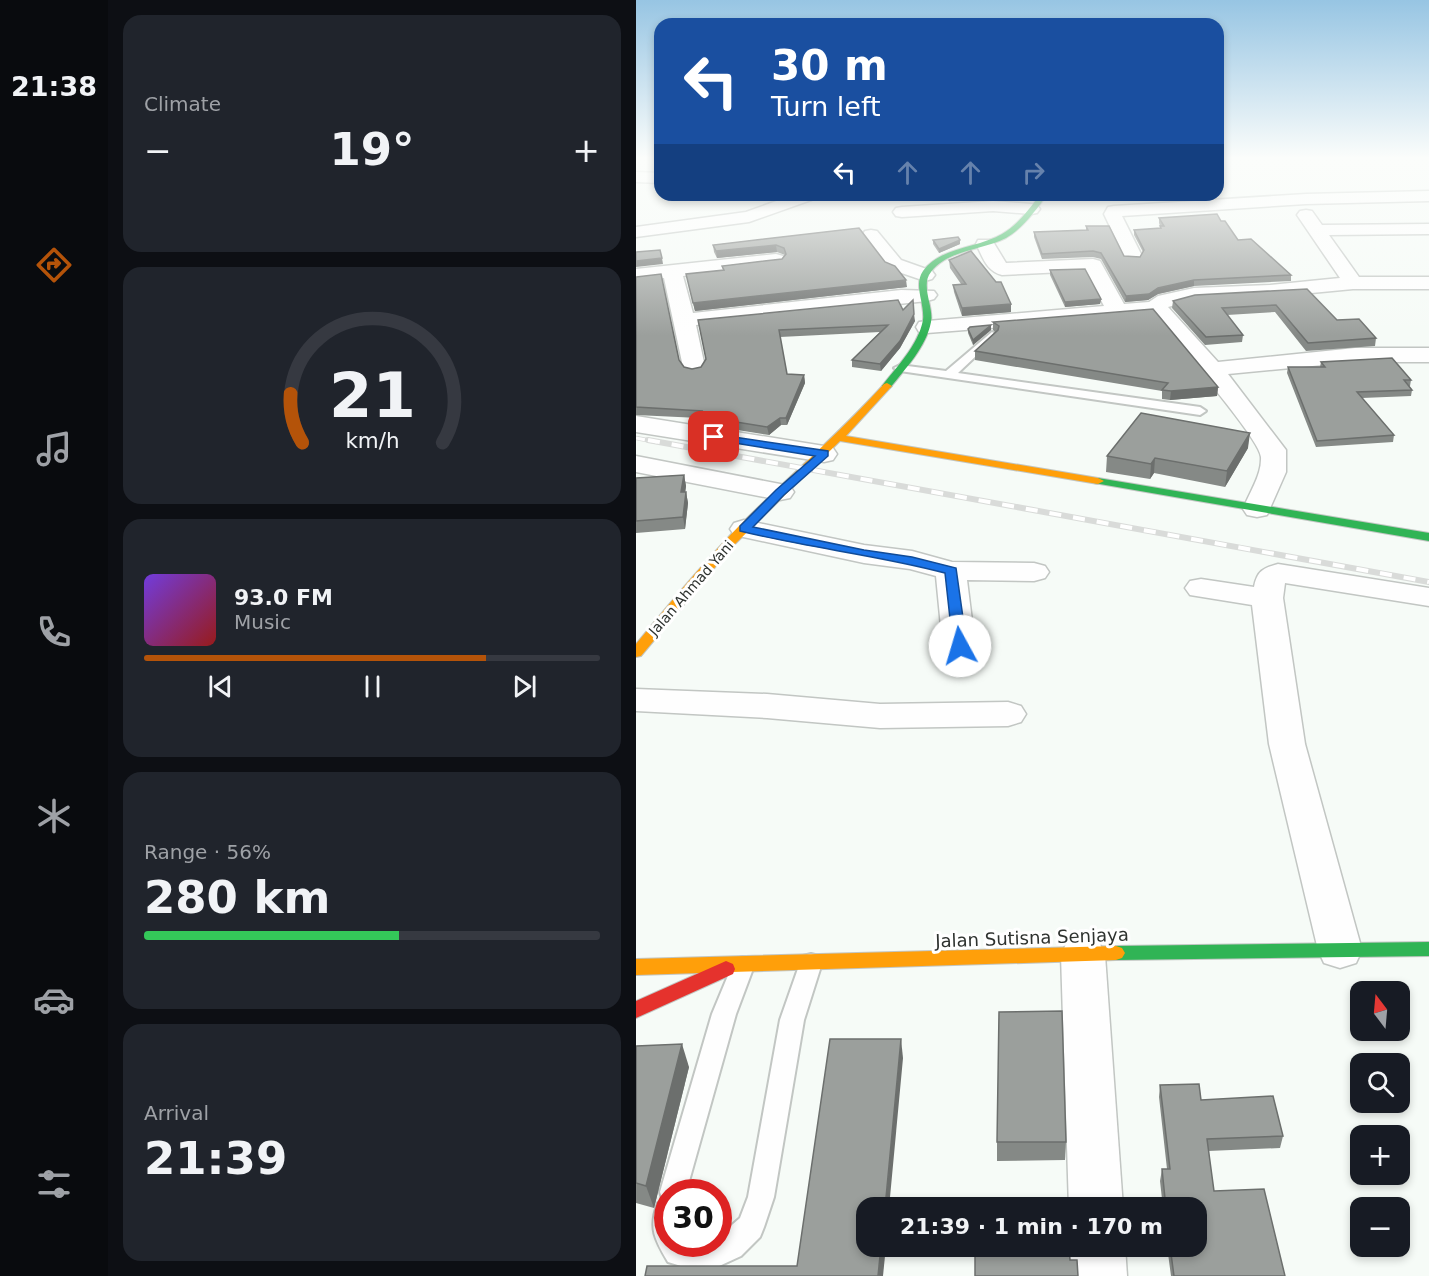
<!DOCTYPE html>
<html lang="en">
<head>
<meta charset="utf-8">
<style>
  :root { --surface:#171b24; --page:#20242c; --text:#f1f3f6; --muted:#9ea1a6; --line:#363941; --accent:#b45309 }
  body { margin:0; font-family:"DejaVu Sans",sans-serif; background:var(--page); color:var(--text); height:100vh; display:flex; flex-direction:column; font-size:22px; white-space:nowrap }
  * { box-sizing:border-box; margin:0 }
  p { font-size:20px; color:var(--muted) }
  .icon { flex:none; width:33px; height:33px; fill:none; stroke:currentColor; stroke-width:2; stroke-linecap:round; stroke-linejoin:round }
  .map { position:relative; flex:1; overflow:hidden }
  .drawer { display:flex; flex-direction:column; gap:15px; padding:15px; background:#0d0f14; width:528px }
  .drawer>* { flex:none }
  .guide { position:absolute; left:18px; top:18px; width:570px; height:183px; border-radius:18px; box-shadow:0 3px 9px #0003; background:#1a4fa0; color:#fff; overflow:hidden }
  .needle { width:39px; rotate:344deg }
  .controls { position:absolute; left:714px; top:981px; display:grid; gap:12px }
  .controls a { display:grid; place-items:center; width:60px; height:60px; border-radius:12px; background:var(--surface); box-shadow:0 3px 9px #0003; font-size:30px }
  .speed { position:absolute; left:18px; top:1179px; display:flex; gap:12px; font-size:30px; font-weight:700; text-align:center }
  .speed>* { display:grid; place-content:center; width:78px; height:78px; border-radius:50%; background:var(--surface); box-shadow:0 3px 9px #0003; line-height:1 }
  .speed .limit { border:9px solid #d22; background:#fff; color:#111 }
  .pin { position:absolute; display:grid; place-items:center; width:51px; height:51px; color:#fff; margin:-26px; border-radius:12px; box-shadow:0 3px 9px #0006 }
  .me { position:absolute; width:66px; margin:-33px; rotate:354deg; stroke-linejoin:round; filter:drop-shadow(0 0 4px #0008) }
  .turn { display:flex; align-items:center; gap:21px; height:126px; padding:0 18px; font-size:27px }
  .turn .icon { width:78px; height:78px; stroke-width:2.5 }
  .turn b { display:block; font-size:42px; line-height:51px }
  .lanes { display:flex; align-items:center; height:57px; padding:0 18px; background:#0003; justify-content:center; gap:30px; direction:ltr }
  .lanes .off { opacity:.35 }
  .big { font-size:45px; font-weight:700; line-height:1.1 }
  .drawer .widget { flex:1; display:flex; flex-direction:column; justify-content:center; gap:9px; min-width:0; padding:0 21px; border-radius:18px; background:var(--page) }
  .drawer .dial { align-items:center; gap:0 }
  .dial svg { height:156px; overflow:visible; fill:none; stroke:var(--line); stroke-width:7; stroke-linecap:round; text-anchor:middle }
  .dial text { fill:var(--text); stroke:none }
  .song { display:flex; align-items:center; gap:18px }
  .cover { width:72px; height:72px; border-radius:9px; background:linear-gradient(135deg,hsl(260 70% 55%),hsl(0 70% 35%)) }
  .played { height:6px; border-radius:3px; background:linear-gradient(90deg,var(--accent) 75%,var(--line) 75%) }
  .keys { display:flex; justify-content:space-around; direction:ltr }
  .heat { display:flex; justify-content:space-between; align-items:center; font-size:33px; direction:ltr }
  .charge { height:9px; border-radius:4px; background:linear-gradient(90deg,#34c759 56%,var(--line) 0) }
  .trip { position:absolute; left:220px; top:1197px; width:351px; height:60px; border-radius:18px; background:var(--surface); box-shadow:0 3px 9px #0003; font-weight:700; line-height:60px; text-align:center }
  main { display:flex; flex:1; min-height:0 }
  .menu { display:flex; flex-direction:column; width:108px; justify-content:space-around; align-items:center; background:#090b0e; color:var(--muted) }
  .menu .icon { width:42px; height:42px }
  .menu .selected { color:var(--accent) }
  .menu b { font-size:27px; color:var(--text) }
  .map>svg:first-child { display:block }
</style>
</head>
<body>
<main>
<nav class="menu">
<b>21:38</b>
<svg class="icon selected" aria-label="directions" viewBox="0 0 24 24"><path d="M12 3l9 9-9 9-9-9zM9 14v-3h6M13 9l2 2-2 2"/></svg>
<svg class="icon" aria-label="music" viewBox="0 0 24 24"><path d="M9 18V5l10-2v13"/><circle cx="6" cy="18" r="3"/><circle cx="16" cy="16" r="3"/></svg>
<svg class="icon" aria-label="phone" viewBox="0 0 24 24"><path d="M5 4h4l2 5-3 2q2 4 5 5l2-3 5 2v4C11 20 4 13 5 4z"/></svg>
<svg class="icon" aria-label="climate" viewBox="0 0 24 24"><path d="M12 3v18M4 7l16 10M4 17L20 7"/></svg>
<svg class="icon" aria-label="car" viewBox="0 0 24 24"><path d="M5 17H2v-5l4-1 3-4h7l3 4 3 1v5h-3M9 17h6M6 11h13"/><circle cx="7" cy="17" r="2"/><circle cx="17" cy="17" r="2"/></svg>
<svg class="icon" aria-label="filters" viewBox="0 0 24 24"><path d="M4 7h16M4 17h16"/><circle cx="9" cy="7" r="2"/><circle cx="15" cy="17" r="2"/></svg>
</nav>
<section class="drawer">
<div class="widget"><p>Climate</p>
<div class="heat"><a>−</a><b class="big">19°</b><a>+</a></div>
</div>
<div class="widget dial"><svg viewBox="0 0 100 80">
<path d="M14 69A42 42 0 1 1 86 69"/>
<path d="M14 69A42 42 0 0 1 8 44" stroke="#b45309"/>
<text x="50" y="56" font-size="32" font-weight="700">21</text>
<text x="50" y="72" font-size="11">km/h</text>
</svg></div>
<div class="widget">
<div class="song"><i class="cover"></i><div><b>93.0 FM</b><p>Music</p></div></div>
<div class="played"></div>
<div class="keys"><svg class="icon" aria-label="previous" viewBox="0 0 24 24"><path d="M18 5L8 12l10 7zM5 5v14"/></svg><svg class="icon" aria-label="pause" viewBox="0 0 24 24"><path d="M8 5v14M16 5v14"/></svg><svg class="icon" aria-label="next" viewBox="0 0 24 24"><path d="M6 5l10 7-10 7zM19 5v14"/></svg></div>
</div>
<div class="widget"><p>Range · 56%</p><b class="big">280 km</b><div class="charge"></div></div>
<div class="widget"><p>Arrival</p><b class="big">21:39</b></div>
</section>
<div class="map">
<svg width="793" height="1276" viewBox="0 0 793 1276">
  <rect width="100%" height="100%" fill="#f6fbf7"/>
  <g fill="none" stroke-linecap="round" stroke-linejoin="round">
    <defs>
      <g id="lane">
        <polygon points="356,332 361,335 360,337 322,373 564,407 570,411 564,415 264,371 258,368 264,365 310,371"/>
        <path d="M175 954 183 956 186 963 168 1020 138 1197 128 1227 124 1237 105 1256 68 1273 32 1262C19 1240 12 1228 22 1203L27 1201 24 1192 76 1014 96 966 99 959 107 957 115 959 118 966 100 1014 50 1192H32V1244H82V1237L104 1218 112 1197 144 1020 164 963 167 956Z"/>
      </g>
      <g id="street">
        <polygon points="0,172 24,173 24,183 0,182"/>
        <polygon points="793,191 793,201 670,204 486,216 506,256 504,260 490,260 488,256 468,214 472,207 478,206 670,194"/>
        <polygon points="157,195 180,195 178,199 113,222 0,237 0,227 110,212"/>
        <polygon points="357,201 395,204 401,205 404,209 401,213 395,214 357,211 266,217 260,216 257,212 260,208 266,207"/>
        <path d="M670 210 676 211 686 225 793 224V234L693 235 723 277H793V289H717L634 297 558 300 532 307 582 362 719 348H793V362H719L592 374 650 450V472L631 515 621 517 611 515 607 509C613 493 626 475 625 457 624 438 534 336 517 315L291 333 283 332 280 327 283 322 291 321 468 306 450 271 366 275C350 271 347 257 340 244L342 240H356L370 263 457 259 464 261 488 304 513 302 522 296 558 288 634 285 704 278 661 215 664 211Z"/>
        <polygon points="235,230 241,231 265,260 296,271 299,275 296,279 289,281 251,268 226,235 229,231"/>
        <polygon points="140,254 147,256 149,260 147,264 47,276 57,313 265,290 298,291 301,295 298,299 291,301 60,325 69,367 66,372 58,374 50,372 47,367 28,278 0,281 0,269"/>
        <polygon points="0,416 188,446 197,448 201,454 197,460 188,462 0,432"/>
        <polygon points="0,456 144,484 154,486 158,492 154,498 144,500 0,472"/>
        <polygon points="108,520 228,545 276,551 316,562 398,563 409,566 413,572 409,578 398,581 331,580 338,637 345,653 340,660 328,663 316,660 306,637 300,576 274,569 228,563 98,535 94,529 98,523"/>
        <path d="M642 564 793 588V606L649 583 647 598 669 744 726 950 720 963 704 968 688 963 682 950 633 744 616 605 554 595 549 588 554 581 565 579 618 587C621 571 627 568 642 564Z"/>
        <polygon points="0,689 131,694 244,704 372,702 385,706 390,714 385,722 372,726 244,728 131,718 0,711"/>
        <polygon points="447,937 463,942 469,955 487,1208 433,1208 425,955 431,942"/>
        <polygon points="433,1246 489,1246 491,1276 435,1276"/>
      </g>
      <g id="fast">
        <path d="M404 195H411C400 210 387 228 370 238 347 250 311 250 295 272 284 285 298 307 295 322 290 347 270 368 254 388H248L246 386C261 366 282 346 287 320 289 304 277 285 287 271 304 247 342 248 366 234 382 225 393 209 404 195Z"/>
        <polygon points="462,478 793,533 793,541 458,483 458,479"/>
        <polygon points="793,942 793,956 480,960 474,958 471,953 474,948 480,946"/>
      </g>
      <g id="slow">
        <path d="M251 383 256 386 254 388 210 436 462 478 468 481 462 484 204 441 95 548 5 656 0 657V644C33 604 67 563 103 526 151 478 202 435 248 384Z"/>
        <polygon points="480,946 486,948 489,953 486,958 480,960 0,975 0,959"/>
      </g>
      <polygon id="jam" points="90,961 97,964 99,969 97,974 0,1018 0,1001"/>
    </defs>
    <use href="#lane" stroke="#c2c6c3" stroke-width="4"/>
    <use href="#street" stroke="#c2c6c3" stroke-width="3"/>
    <use href="#fast" stroke="#c2c6c3" stroke-width="2"/>
    <use href="#slow" stroke="#c2c6c3" stroke-width="2"/>
    <use href="#jam" stroke="#c2c6c3" stroke-width="2"/>
    <use href="#lane" fill="#fefefe" fill-rule="evenodd"/>
    <use href="#street" fill="#fefefe" fill-rule="evenodd"/>
    <use href="#fast" fill="#30b455" fill-rule="evenodd"/>
    <use href="#slow" fill="#ff9f0a" fill-rule="evenodd"/>
    <use href="#jam" fill="#e5322d" fill-rule="evenodd"/>
    <defs>
      <polyline id="rail-far1" points="0,438 21,442"/>
      <polyline id="rail" points="12,440 793,582"/>
    </defs>
    <use href="#rail-far1" stroke="#d9dbd9" stroke-width="4.5"/>
    <use href="#rail" stroke="#d9dbd9" stroke-width="6"/>
    <use href="#rail-far1" stroke="#fff" stroke-width="3" stroke-dasharray="9" stroke-linecap="butt"/>
    <use href="#rail" stroke="#fff" stroke-width="4" stroke-dasharray="12" stroke-linecap="butt"/>
  </g>
  <g fill="#858986">
    <polygon points="523,218 585,221 602,240 655,275 655,281 558,286 522,294 512,300 489,302 465,259 457,257 406,259 398,237 398,232 450,230 450,226 488,256 504,257 507,252 498,235 498,230 524,228 524,226 523,223"/>
    <polygon points="223,228 249,262 271,287 59,311 50,274 87,270 86,266 146,259 149,255 141,252 81,258 78,252 77,245"/>
    <polygon points="297,240 324,244 303,253 297,244"/>
    <polygon points="313,260 375,312 326,316 318,292 317,285 325,284 314,268"/>
    <polygon points="414,270 465,299 464,304 429,307 414,275"/>
    <polygon points="0,277 43,360 48,367 56,369 65,367 70,360 62,320 267,310 279,321 264,348 245,371 216,367 216,360 244,332 144,337 151,374 168,375 169,383 151,425 145,425 133,435 64,424 63,418 0,415"/>
    <polygon points="671,289 701,320 740,338 739,346 670,351 639,312 591,315 607,335 606,342 569,345 536,308 537,301"/>
    <polygon points="357,322 582,387 581,396 534,400 526,399 526,391 339,360 339,351 359,332 357,330"/>
    <polygon points="332,329 355,330 337,345 332,333"/>
    <polygon points="685,362 775,380 774,386 773,386 776,390 775,396 726,398 758,435 757,442 680,447 651,373 652,367 684,367"/>
    <polygon points="612,448 589,487 518,473 514,479 470,472 471,456"/>
    <polygon points="48,475 50,486 49,492 50,492 52,503 49,529 0,533 0,478"/>
    <polygon points="0,1046 53,1067 18,1208 0,1203"/>
    <polygon points="524,1085 565,1100 647,1136 644,1148 572,1151 578,1191 649,1276 535,1276 531,1246 561,1246 561,1208 527,1208 524,1181 526,1169 531,1169 523,1097"/>
    <polygon points="361,1142 430,1142 429,1160 361,1161"/>
  </g>
  <g fill="#6c6f6d">
    <polygon points="324,240 324,244 303,253 303,249"/>
    <polygon points="140,245 141,252 81,258 80,251"/>
    <polygon points="26,258 27,264 0,267 0,261"/>
    <polygon points="270,280 271,287 59,311 57,303"/>
    <polygon points="558,280 558,286 522,294 512,300 489,302 490,296"/>
    <polygon points="465,299 464,304 429,307 429,302"/>
    <polygon points="375,304 375,312 326,316 326,308"/>
    <polygon points="278,314 279,321 264,348 245,371 244,364"/>
    <polygon points="355,325 355,330 337,345 337,340"/>
    <polygon points="168,375 169,383 151,425 150,418"/>
    <polygon points="582,387 581,396 534,400 535,391"/>
    <polygon points="144,418 145,425 133,435 131,427"/>
    <polygon points="614,433 612,448 589,487 591,471"/>
    <polygon points="519,458 518,473 514,479 515,464"/>
    <polygon points="48,475 50,486 48,503 45,492"/>
    <polygon points="50,492 52,503 49,529 47,517"/>
    <polygon points="265,1039 267,1058 253,1208 249,1208"/>
    <polygon points="46,1044 53,1067 18,1208 10,1186"/>
    <polygon points="245,1246 250,1246 247,1276 242,1276"/>
  </g>
  <g fill="#9b9f9c" stroke="#6c6f6d" stroke-width="1.5">
    <polygon points="581,214 585,221 589,221 602,240 615,239 655,275 558,280 522,288 513,294 490,296 465,253 457,251 406,254 398,232 452,230 450,226 473,226 488,256 504,257 508,250 498,230 525,228 524,226 528,226 523,218"/>
    <polygon points="223,228 249,262 259,266 270,280 57,303 50,274 88,270 86,266 146,259 150,254 148,248 140,245 80,251 77,245"/>
    <polygon points="322,237 324,240 303,249 297,240"/>
    <polygon points="24,250 26,258 0,261 0,252"/>
    <polygon points="335,251 360,282 365,282 375,304 326,308 317,285 330,284 313,260"/>
    <polygon points="449,269 465,299 429,302 414,270"/>
    <polygon points="25,274 43,360 48,367 56,369 65,367 70,359 62,320 262,300 267,310 277,300 278,314 264,341 244,364 216,360 252,325 143,330 151,374 168,375 150,418 144,418 131,427 63,416 66,411 0,407 0,277"/>
    <polygon points="671,289 701,320 723,319 740,338 672,343 640,305 586,308 607,335 570,337 537,301 559,295"/>
    <polygon points="517,309 582,387 535,391 526,390 532,383 339,351 362,330 363,326 357,322"/>
    <polygon points="355,325 337,340 332,329 334,327"/>
    <polygon points="756,358 775,380 768,380 776,390 721,392 758,435 681,441 652,367 689,367 685,362"/>
    <polygon points="505,413 614,433 591,471 519,458 515,464 471,456"/>
    <polygon points="48,475 45,492 50,492 47,517 0,521 0,478"/>
    <polygon points="426,1011 430,1142 361,1142 363,1012"/>
    <polygon points="194,1039 265,1039 249,1208 231,1208 231,1246 245,1246 242,1276 9,1276 11,1266 161,1266"/>
    <polygon points="46,1044 10,1186 0,1183 0,1046"/>
    <polygon points="563,1084 565,1100 637,1096 647,1136 571,1139 578,1191 628,1189 649,1276 538,1276 534,1246 561,1246 561,1208 530,1208 526,1169 534,1169 524,1085"/>
    <polygon points="433,1247 434,1260 441,1260 442,1276 339,1276 339,1252"/>
  </g>
  <linearGradient id="sky" x2="0" y2="1"><stop stop-color="#97c5e3"/><stop offset="0.47" stop-color="#fbfdfb"/><stop offset="1" stop-color="#fbfdfb" stop-opacity="0"/></linearGradient>
  <rect width="793" height="336" fill="url(#sky)"/>
  <path fill="#1a73e8" stroke="#114b97" stroke-width="1.5" d="M78 434 192 451V456L148 495 117 527 228 550 276 557 320 568 331 646 329 649 324 650 317 646 309 573C242 555 172 548 104 531V526L140 490 179 456 74 439 72 437Z"/>
  <g text-anchor="middle" stroke-width="6" stroke-linejoin="round" paint-order="stroke">
    <g font-size="14" fill="#2f3330" stroke="#fff">
      <text transform="translate(55 588) rotate(-49)" y="5">Jalan Ahmad Yani</text>
    </g>
    <g font-size="18" fill="#2f3330" stroke="#fff">
      <text transform="translate(396 938) rotate(-2)" y="6">Jalan Sutisna Senjaya</text>
    </g>
  </g>
</svg>
<div class="controls">
<a><svg class="needle" viewBox="-14 -14 28 28"><path d="M0-13l5 13h-10z" fill="#e53935"/><path d="M0 13l5-13h-10z" fill="#9ea1a6"/></svg></a>
<a><svg class="icon" aria-label="search" viewBox="0 0 24 24"><circle cx="10" cy="10" r="6"/><path d="M15 15l6 6"/></svg></a>
<a>+</a>
<a>−</a>
</div>
<div class="speed"><div class="limit">30</div></div>
<div class="pin" style="left:78px;top:437px;background:#d93025"><svg class="icon" aria-label="arrive" viewBox="0 0 24 24"><path d="M6 21V4h12l-3 4 3 4H6"/></svg></div>
<svg class="me" style="left:324px;top:646px" viewBox="-20 -20 40 40"><circle r="19" fill="#fff"/><path d="M0-13L10 11 0 6-10 11z" fill="#1a73e8"/></svg>
<div class="trip">21:39 · 1 min · 170 m</div>
<div class="guide">
<div class="turn"><svg class="icon" aria-label="left" viewBox="0 0 24 24"><path d="M17 20v-9H6M10 6l-5 5 5 5"/></svg><div><b>30 m</b>Turn left</div></div>
<div class="lanes"><svg class="icon" aria-label="left" viewBox="0 0 24 24"><path d="M17 20v-9H6M10 6l-5 5 5 5"/></svg><svg class="icon off" aria-label="ahead" viewBox="0 0 24 24"><path d="M12 20V5M6 11l6-6 6 6"/></svg><svg class="icon off" aria-label="ahead" viewBox="0 0 24 24"><path d="M12 20V5M6 11l6-6 6 6"/></svg><svg class="icon off" aria-label="right" viewBox="0 0 24 24"><path d="M7 20v-9h11M14 6l5 5-5 5"/></svg></div>
</div>
</div>
</main>
</body>
</html>
